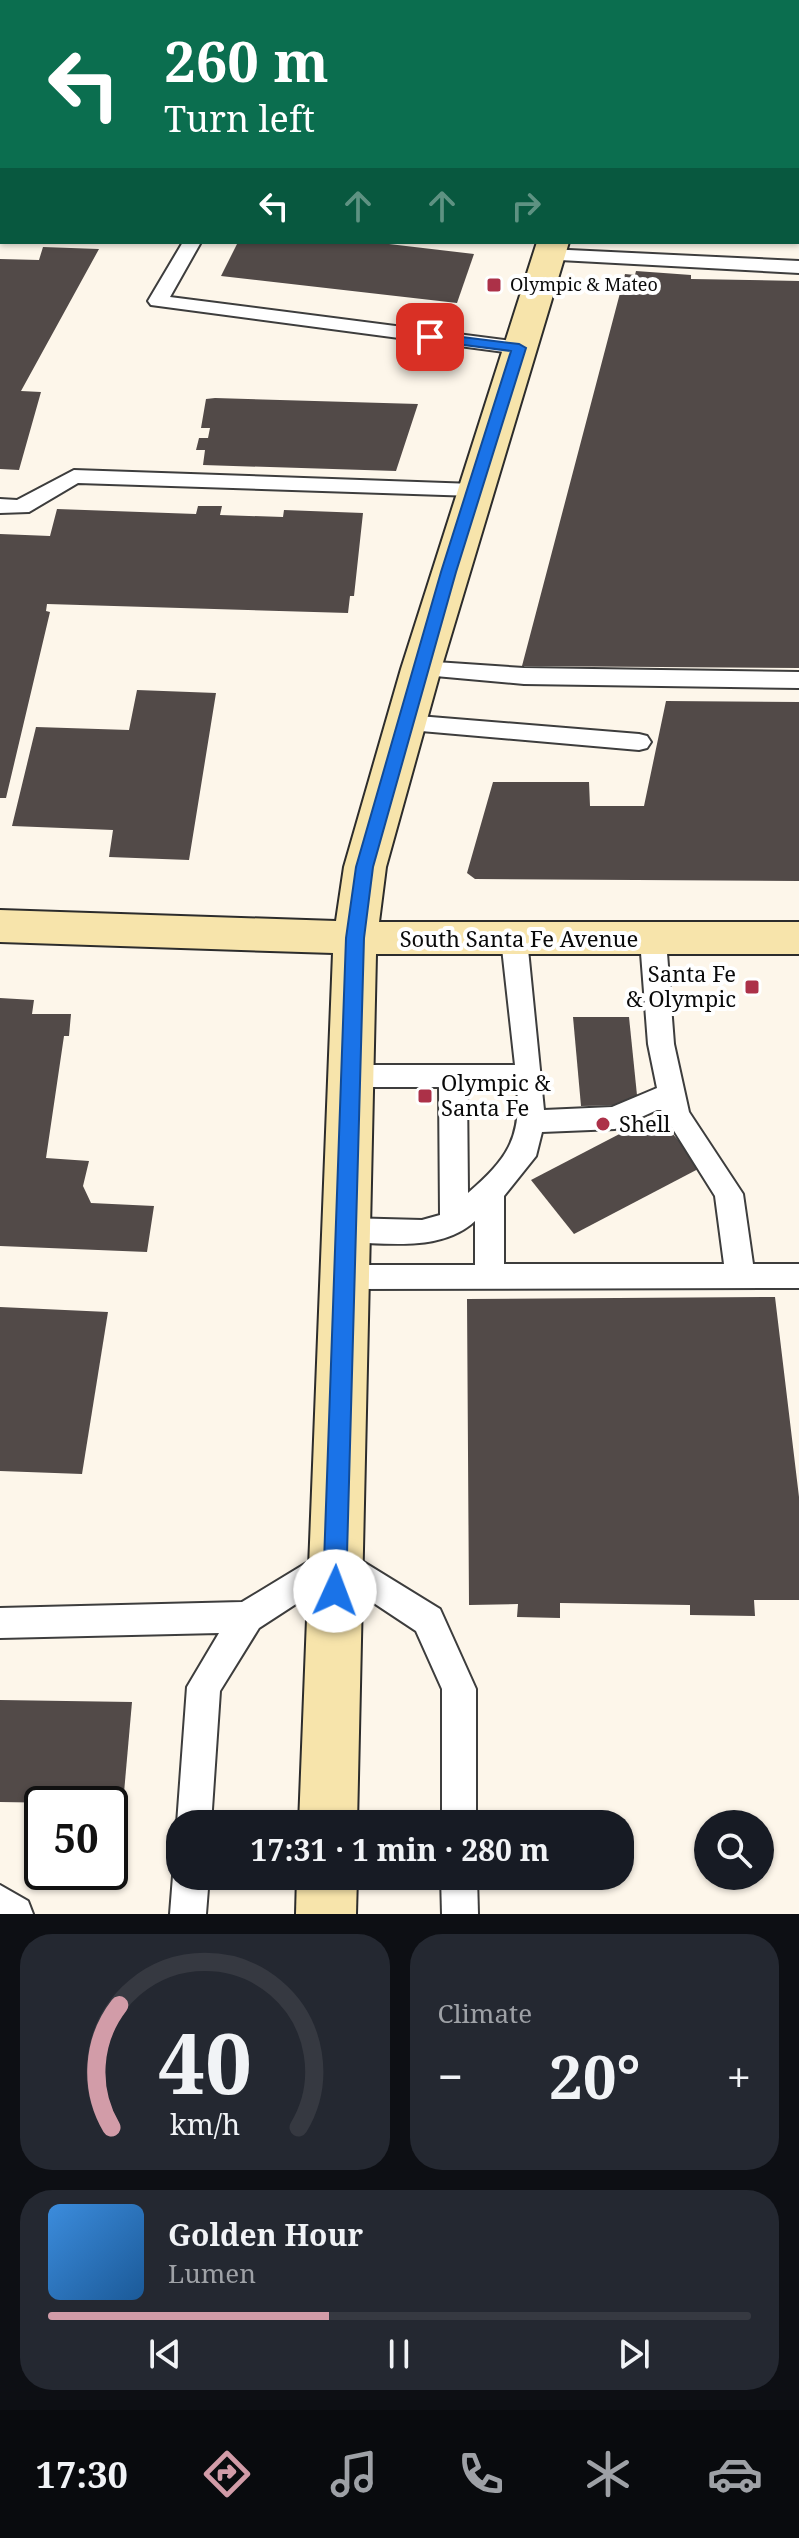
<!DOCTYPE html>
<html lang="en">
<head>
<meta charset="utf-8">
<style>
  :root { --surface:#171b24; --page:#242831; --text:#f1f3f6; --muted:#9ea1a6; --line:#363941; --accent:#d29ca8 }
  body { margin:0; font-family:"Noto Serif",serif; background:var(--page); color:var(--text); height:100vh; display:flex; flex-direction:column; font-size:30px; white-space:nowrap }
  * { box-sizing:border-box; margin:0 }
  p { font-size:26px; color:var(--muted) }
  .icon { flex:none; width:44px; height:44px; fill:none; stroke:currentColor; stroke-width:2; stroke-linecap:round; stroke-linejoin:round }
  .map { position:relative; height:1914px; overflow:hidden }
  .panel { display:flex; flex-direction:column; gap:20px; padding:20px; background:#0d0f14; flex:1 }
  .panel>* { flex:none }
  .guide { position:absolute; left:0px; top:0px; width:800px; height:244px; box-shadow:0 2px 6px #0004; background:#0b6e4f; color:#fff; overflow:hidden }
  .tools { position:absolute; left:694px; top:1810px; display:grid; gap:16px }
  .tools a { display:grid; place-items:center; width:80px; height:80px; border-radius:50%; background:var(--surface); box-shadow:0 2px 6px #0004; font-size:40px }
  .speed { position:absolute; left:24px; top:1786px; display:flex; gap:16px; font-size:40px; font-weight:700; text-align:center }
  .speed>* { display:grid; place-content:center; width:104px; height:104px; border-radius:50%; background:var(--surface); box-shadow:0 2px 6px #0004; line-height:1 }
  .speed .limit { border:4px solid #111; border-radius:12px; background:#fff; color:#111 }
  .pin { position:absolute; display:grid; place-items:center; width:68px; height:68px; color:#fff; margin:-34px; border-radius:16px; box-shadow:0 4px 12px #0006 }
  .me { position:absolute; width:88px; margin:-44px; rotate:2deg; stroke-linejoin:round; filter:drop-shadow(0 0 6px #0008) }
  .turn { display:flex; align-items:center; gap:28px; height:168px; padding:0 32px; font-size:36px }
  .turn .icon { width:104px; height:104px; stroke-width:2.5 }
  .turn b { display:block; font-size:56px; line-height:68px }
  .lanes { display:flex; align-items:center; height:76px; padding:0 32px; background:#0003; justify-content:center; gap:40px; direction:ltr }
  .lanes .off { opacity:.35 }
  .big { font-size:60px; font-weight:700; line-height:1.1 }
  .panel .widget { flex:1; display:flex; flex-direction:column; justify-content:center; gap:12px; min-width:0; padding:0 28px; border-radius:32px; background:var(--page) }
  .panel .dial { align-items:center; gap:0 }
  .dial svg { height:208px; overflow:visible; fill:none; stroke:var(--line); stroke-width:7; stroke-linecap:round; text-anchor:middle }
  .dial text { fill:var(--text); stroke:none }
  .song { display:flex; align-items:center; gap:24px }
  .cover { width:96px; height:96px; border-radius:12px; background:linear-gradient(135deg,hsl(210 70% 55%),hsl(210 70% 35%)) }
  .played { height:8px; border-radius:4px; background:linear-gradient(90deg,var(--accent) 40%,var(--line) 40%) }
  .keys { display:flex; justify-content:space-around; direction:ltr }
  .heat { display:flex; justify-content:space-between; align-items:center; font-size:44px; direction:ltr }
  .panel .tiles { flex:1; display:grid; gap:20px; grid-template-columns:1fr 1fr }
  .widget:last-child { grid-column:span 2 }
  .trip { position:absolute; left:166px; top:1810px; width:468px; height:80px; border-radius:32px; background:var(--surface); box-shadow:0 2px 6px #0004; font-weight:700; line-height:80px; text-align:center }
  .dock { display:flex; height:128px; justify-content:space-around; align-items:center; background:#090b0e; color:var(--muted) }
  .dock .icon { width:56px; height:56px }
  .dock .on { color:var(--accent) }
  .dock b { font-size:36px; color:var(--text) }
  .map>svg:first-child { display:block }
</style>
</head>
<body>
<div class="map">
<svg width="799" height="1914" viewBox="0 0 799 1914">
  <rect width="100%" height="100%" fill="#fdf6ea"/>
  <g fill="#524a48">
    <polygon points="238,242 372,242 474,254 457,303 221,276"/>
    <polygon points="43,247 99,249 21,391 41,392 19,470 0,469 0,259 39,260"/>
    <polygon points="636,271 691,275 691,279 799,281 799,668 522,666 625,274 635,275"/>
    <polygon points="215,398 418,404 396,471 203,465 205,450 196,450 199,438 208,438 210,428 201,428 206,399"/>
    <polygon points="198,506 222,506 220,515 283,517 284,510 363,513 354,596 350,596 348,613 47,604 46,611 50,612 6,798 0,798 0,534 50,536 57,509 196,514"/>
    <polygon points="137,690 216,693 189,860 109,857 113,830 12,826 36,727 129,730"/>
    <polygon points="666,701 799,702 799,881 475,879 467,873 493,782 589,782 590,806 644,806"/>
    <polygon points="0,998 34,1000 32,1014 71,1014 69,1036 64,1036 46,1158 89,1161 83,1186 91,1203 154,1206 147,1252 0,1246"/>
    <polygon points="573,1017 629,1017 638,1105 581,1106"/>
    <polygon points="656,1115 702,1167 574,1234 531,1180"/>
    <polygon points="775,1297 799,1497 799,1600 754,1600 755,1616 690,1615 690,1605 560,1603 560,1618 517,1617 518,1604 469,1605 467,1299"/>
    <polygon points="0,1307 108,1312 82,1474 0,1471"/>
    <polygon points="0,1700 132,1702 123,1804 0,1802"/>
  </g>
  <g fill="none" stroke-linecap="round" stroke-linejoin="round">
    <defs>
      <g id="lane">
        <rect x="798" y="35" width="1" height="10"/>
        <polygon points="183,242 201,242 170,297 519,342 529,348 519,354 151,305 148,301"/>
        <polygon points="548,249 799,261 799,273 541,259 539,255"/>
        <polygon points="74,470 474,484 485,490 474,496 78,483 29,512 0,513 0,499 17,500"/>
        <polygon points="421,661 524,668 799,672 799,688 524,684 413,674 409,669 413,664"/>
        <polygon points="406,715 639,734 647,736 651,742 647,748 639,750 398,729 394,723 398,717"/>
        <path d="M514 929 523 932 527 939 544 1110 612 1107 657 1088 648 1044 640 940 644 933 653 930 662 933 666 940 674 1044 689 1112 743 1194 753 1264H799V1288L345 1289 335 1286 330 1277 335 1268 345 1265H475V1221C441 1252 389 1243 346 1242L336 1238 332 1230 336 1222 346 1218 422 1220 440 1215 439 1087H351L341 1083 337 1076 341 1069 351 1065H515L501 939 505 932ZM467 1087H517C522 1139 506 1160 468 1193ZM657 1110H661L715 1196 724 1264H504V1196L536 1156 542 1132 615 1129Z"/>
        <polygon points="336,1545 440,1609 476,1689 476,1824 442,1824 442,1689 416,1631 336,1578 259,1628 220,1691 211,1824 180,1824 180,1832 177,1824 187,1687 219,1633 0,1638 0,1608 242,1602"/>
        <polygon points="180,1863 180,1876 209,1876 206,1914 170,1914 173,1876"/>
        <polygon points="441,1876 477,1876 478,1914 442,1914"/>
        <polygon points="0,1885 28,1901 33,1914 0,1914"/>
      </g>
      <rect id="street" x="0" y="163" width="2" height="18"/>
      <g id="secondary">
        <rect x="612" y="0" width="28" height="2"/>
        <rect x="798" y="176" width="1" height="18"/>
        <polygon points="537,242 569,242 441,669 386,867 379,922 799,922 799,954 376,954 357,1824 299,1824 333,953 0,942 0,910 336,921 344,867 401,669"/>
        <polygon points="297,1876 357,1876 356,1914 296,1914"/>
      </g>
    </defs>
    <use href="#lane" stroke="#3d3d3d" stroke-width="4"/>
    <use href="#street" stroke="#3d3d3d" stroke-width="4"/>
    <use href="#secondary" stroke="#2c2c2c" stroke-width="4"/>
    <use href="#lane" fill="#fff" fill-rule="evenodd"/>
    <use href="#street" fill="#fff" fill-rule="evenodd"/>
    <use href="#secondary" fill="#f7e4ab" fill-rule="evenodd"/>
  </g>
  <polygon fill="#1a73e8" stroke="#114b97" stroke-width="2" points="430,333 519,344 526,348 456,572 373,867 364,938 346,1591 343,1599 335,1602 327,1599 323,1591 346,938 356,867 441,572 511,351 425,340 423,337"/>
  <g fill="#ac3148" stroke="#fff" stroke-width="3">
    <rect x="486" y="277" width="16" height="16" rx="4"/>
    <rect x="744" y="979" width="16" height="16" rx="4"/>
    <rect x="417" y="1088" width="16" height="16" rx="4"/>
    <circle cx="603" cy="1124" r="8"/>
  </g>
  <g text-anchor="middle" stroke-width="8" stroke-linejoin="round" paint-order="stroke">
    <g font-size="18" fill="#0a0a0a" stroke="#fff" text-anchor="start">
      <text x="510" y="291">Olympic &amp; Mateo</text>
    </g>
    <g font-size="22" fill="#0a0a0a" stroke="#fff">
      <text x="519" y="947">South Santa Fe Avenue</text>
    </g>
    <g font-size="22" fill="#0a0a0a" stroke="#fff" text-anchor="start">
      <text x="736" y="982" text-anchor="end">Santa Fe<tspan x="736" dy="25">&amp; Olympic</tspan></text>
      <text x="441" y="1091">Olympic &amp;<tspan x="441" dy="25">Santa Fe</tspan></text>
      <text x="619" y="1132">Shell</text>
    </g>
  </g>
</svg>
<div class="tools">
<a><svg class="icon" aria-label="search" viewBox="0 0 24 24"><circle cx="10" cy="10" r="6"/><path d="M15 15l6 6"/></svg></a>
</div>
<div class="speed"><div class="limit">50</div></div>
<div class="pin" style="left:430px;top:337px;background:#d93025"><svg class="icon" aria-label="arrive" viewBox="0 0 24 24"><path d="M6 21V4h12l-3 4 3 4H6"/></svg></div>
<svg class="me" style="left:335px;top:1591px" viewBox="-20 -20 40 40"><circle r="19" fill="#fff"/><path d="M0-13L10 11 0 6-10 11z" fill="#1a73e8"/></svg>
<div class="trip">17:31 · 1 min · 280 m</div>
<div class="guide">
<div class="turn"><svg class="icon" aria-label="left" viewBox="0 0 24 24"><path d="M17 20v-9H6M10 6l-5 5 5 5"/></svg><div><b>260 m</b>Turn left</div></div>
<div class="lanes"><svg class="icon" aria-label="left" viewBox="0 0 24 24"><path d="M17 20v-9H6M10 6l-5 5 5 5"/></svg><svg class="icon off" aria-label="ahead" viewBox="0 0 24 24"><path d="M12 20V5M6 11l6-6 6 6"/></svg><svg class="icon off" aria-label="ahead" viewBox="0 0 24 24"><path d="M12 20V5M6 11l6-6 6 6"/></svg><svg class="icon off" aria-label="right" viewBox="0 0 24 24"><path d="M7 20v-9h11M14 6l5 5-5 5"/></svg></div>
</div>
</div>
<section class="panel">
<div class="tiles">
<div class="widget dial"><svg viewBox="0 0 100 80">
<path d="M14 69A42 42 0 1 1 86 69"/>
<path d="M14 69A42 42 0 0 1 17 22" stroke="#d29ca8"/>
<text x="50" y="56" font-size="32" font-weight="700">40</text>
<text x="50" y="72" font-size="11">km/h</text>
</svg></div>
<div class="widget"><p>Climate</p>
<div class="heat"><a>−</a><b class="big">20°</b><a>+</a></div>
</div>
<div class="widget">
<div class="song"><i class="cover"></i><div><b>Golden Hour</b><p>Lumen</p></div></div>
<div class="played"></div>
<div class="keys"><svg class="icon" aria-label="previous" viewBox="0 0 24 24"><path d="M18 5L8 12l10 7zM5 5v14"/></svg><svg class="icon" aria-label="pause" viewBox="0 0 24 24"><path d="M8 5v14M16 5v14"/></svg><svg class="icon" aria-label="next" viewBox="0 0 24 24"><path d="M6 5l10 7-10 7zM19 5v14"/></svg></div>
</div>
</div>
</section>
<nav class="dock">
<b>17:30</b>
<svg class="icon on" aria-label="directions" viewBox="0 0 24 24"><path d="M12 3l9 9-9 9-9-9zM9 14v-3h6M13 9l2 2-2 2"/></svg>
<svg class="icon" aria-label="music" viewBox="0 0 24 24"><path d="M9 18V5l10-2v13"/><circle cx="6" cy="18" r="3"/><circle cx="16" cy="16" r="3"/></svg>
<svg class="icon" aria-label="phone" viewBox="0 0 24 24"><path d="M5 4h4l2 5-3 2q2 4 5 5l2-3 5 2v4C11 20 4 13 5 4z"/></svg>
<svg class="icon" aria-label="climate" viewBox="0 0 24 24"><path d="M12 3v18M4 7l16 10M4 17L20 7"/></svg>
<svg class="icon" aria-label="car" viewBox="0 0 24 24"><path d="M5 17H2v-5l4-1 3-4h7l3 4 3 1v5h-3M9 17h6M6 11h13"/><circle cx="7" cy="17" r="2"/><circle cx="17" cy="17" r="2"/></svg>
</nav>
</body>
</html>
